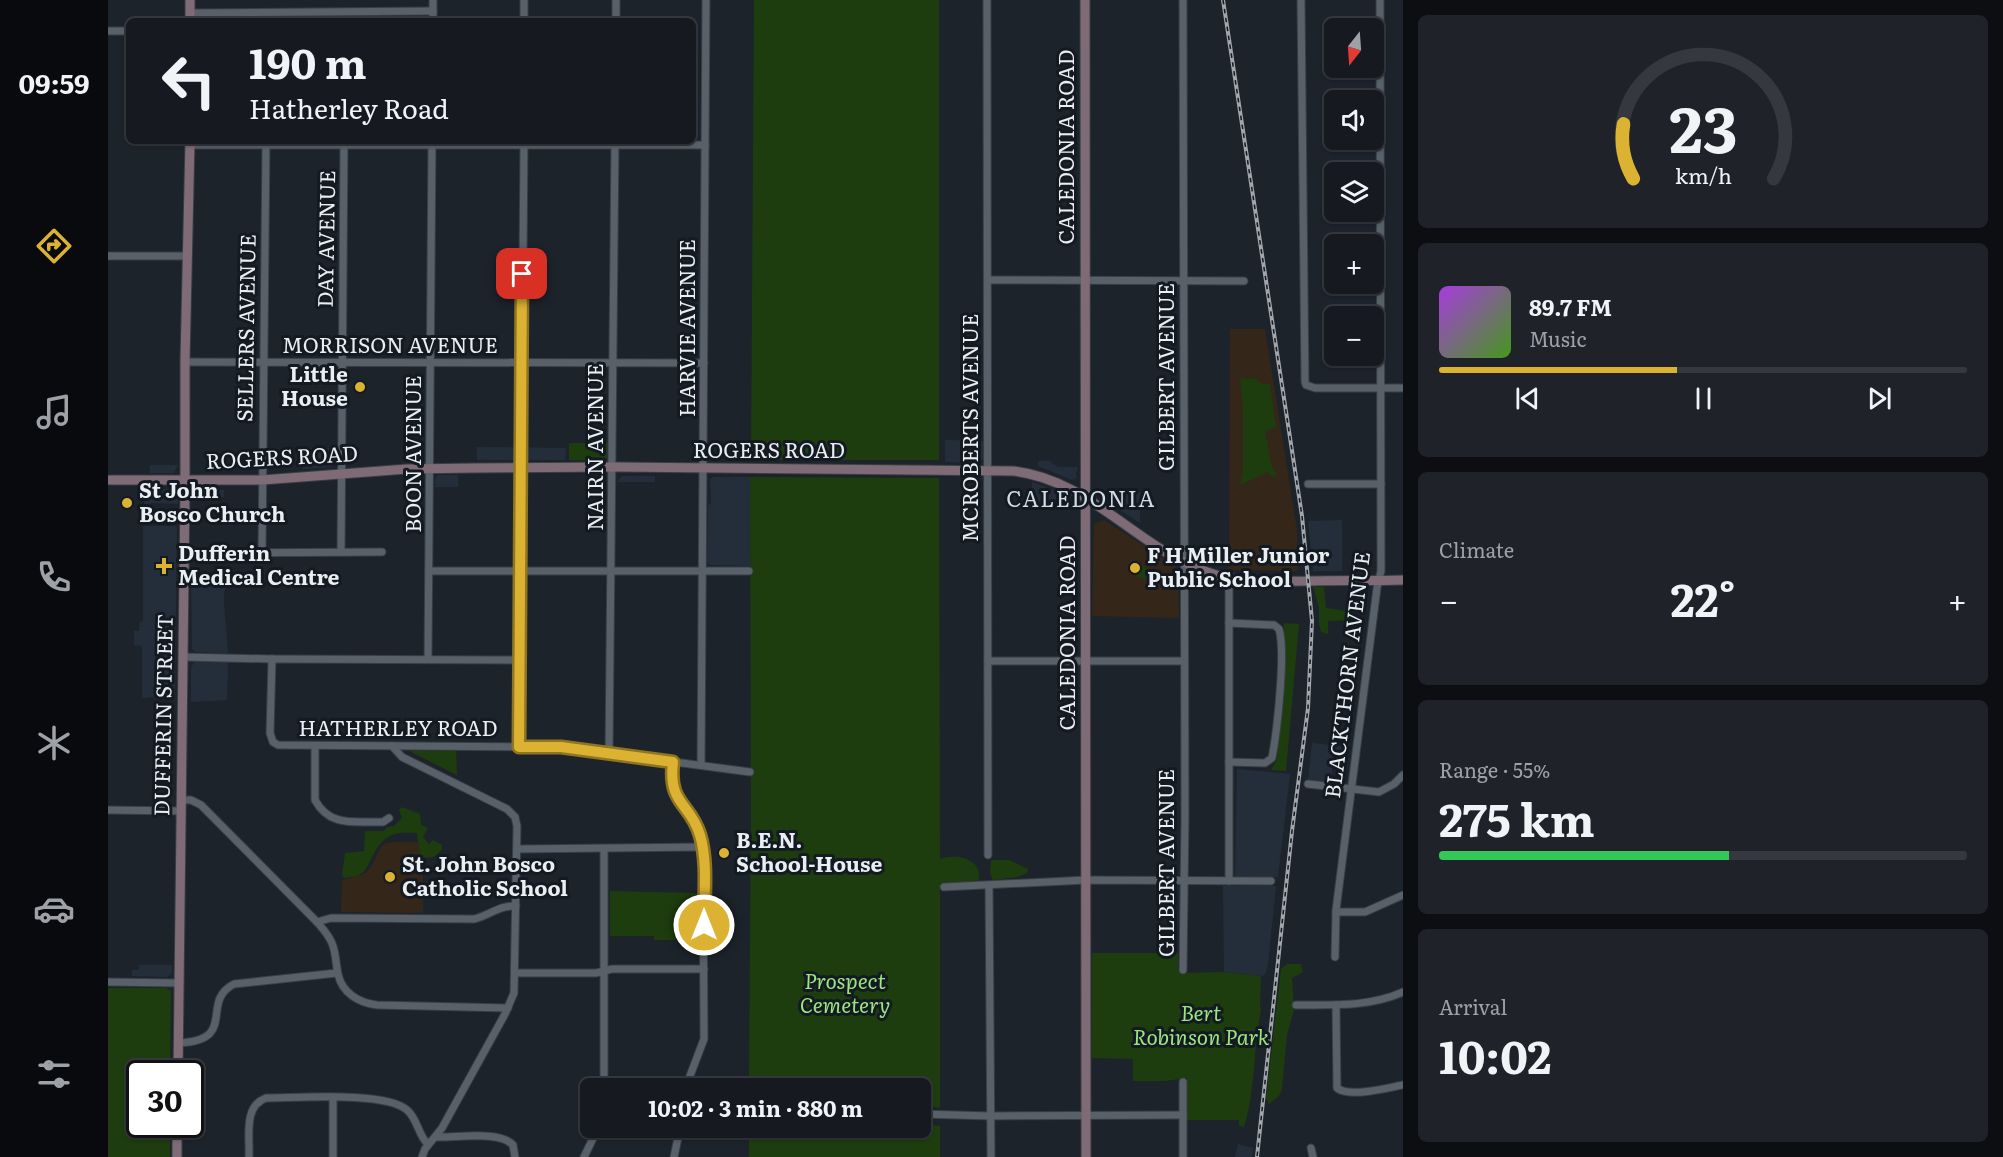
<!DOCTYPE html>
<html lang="en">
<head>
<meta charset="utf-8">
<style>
  :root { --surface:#161a20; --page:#1f2329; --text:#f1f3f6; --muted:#9ea1a5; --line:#35383e; --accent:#dcb233 }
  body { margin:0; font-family:Literata,serif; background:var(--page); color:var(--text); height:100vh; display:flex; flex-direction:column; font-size:22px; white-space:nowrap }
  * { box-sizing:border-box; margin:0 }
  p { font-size:20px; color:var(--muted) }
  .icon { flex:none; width:33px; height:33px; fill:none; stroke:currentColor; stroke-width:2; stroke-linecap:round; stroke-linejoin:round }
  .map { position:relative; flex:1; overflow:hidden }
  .details { display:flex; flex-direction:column; gap:15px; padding:15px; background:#0c0e12; width:600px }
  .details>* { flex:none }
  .guide { position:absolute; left:18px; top:18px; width:570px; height:126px; border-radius:9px; box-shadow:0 2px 4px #0004,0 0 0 2px var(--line); background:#161a20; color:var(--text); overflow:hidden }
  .needle { width:39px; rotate:197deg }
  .buttons { position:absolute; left:1216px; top:18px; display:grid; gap:12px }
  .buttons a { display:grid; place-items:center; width:60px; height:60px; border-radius:9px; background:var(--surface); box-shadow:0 2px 4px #0004,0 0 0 2px var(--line); font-size:30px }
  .speed { position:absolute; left:18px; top:1060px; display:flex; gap:12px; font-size:30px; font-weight:700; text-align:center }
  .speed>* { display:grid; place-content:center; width:78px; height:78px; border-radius:50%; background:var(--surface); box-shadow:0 2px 4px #0004,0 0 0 2px var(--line); line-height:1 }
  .speed .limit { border:3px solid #111; border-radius:9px; background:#fff; color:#111 }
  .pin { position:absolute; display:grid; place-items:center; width:51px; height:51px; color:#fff; margin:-26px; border-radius:12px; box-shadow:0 3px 9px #0006 }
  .me { position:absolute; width:66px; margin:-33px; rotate:0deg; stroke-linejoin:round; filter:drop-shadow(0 0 4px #0008) }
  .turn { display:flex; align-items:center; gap:21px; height:126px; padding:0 24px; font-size:27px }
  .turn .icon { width:78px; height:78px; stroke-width:2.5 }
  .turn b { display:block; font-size:42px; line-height:51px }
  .big { font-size:45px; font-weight:700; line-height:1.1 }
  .details .widget { flex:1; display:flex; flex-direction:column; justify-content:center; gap:9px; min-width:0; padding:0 21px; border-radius:9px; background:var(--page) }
  .details .dial { align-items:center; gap:0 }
  .dial svg { height:156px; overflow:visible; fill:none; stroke:var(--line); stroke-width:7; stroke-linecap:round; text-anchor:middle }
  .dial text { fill:var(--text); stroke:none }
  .song { display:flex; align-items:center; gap:18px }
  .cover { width:72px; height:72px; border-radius:9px; background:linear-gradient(135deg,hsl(280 70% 55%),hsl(100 70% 35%)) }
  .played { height:6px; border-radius:3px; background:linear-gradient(90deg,var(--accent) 45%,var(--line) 45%) }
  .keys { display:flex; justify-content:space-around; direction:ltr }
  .heat { display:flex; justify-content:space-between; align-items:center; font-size:33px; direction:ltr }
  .charge { height:9px; border-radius:4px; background:linear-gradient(90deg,#34c759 55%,var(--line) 0) }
  .trip { position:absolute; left:472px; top:1078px; width:351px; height:60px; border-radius:9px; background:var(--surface); box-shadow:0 2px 4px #0004,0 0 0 2px var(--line); font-weight:700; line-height:60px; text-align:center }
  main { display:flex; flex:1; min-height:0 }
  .tabs { display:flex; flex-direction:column; width:108px; justify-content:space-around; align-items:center; background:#090a0d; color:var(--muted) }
  .tabs .icon { width:42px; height:42px }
  .tabs .on { color:var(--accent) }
  .tabs b { font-size:27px; color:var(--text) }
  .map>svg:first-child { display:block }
</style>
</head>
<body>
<main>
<nav class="tabs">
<b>09:59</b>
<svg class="icon on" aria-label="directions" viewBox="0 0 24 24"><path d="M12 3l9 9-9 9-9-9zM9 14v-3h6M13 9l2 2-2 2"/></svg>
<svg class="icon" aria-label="music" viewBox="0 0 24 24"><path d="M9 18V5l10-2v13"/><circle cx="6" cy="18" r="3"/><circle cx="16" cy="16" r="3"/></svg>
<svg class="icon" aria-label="phone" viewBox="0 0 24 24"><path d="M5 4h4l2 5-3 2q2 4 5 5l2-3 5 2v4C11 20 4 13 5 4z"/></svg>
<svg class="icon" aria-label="climate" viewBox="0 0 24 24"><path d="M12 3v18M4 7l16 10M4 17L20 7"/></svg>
<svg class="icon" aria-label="car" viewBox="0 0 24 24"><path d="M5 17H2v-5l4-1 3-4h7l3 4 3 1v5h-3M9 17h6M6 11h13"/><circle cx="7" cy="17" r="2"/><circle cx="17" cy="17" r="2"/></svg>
<svg class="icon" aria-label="filters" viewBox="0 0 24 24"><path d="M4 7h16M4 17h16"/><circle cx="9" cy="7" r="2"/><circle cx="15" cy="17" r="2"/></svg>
</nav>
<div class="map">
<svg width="1295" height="1157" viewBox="0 0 1295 1157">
  <rect width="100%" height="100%" fill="#1d232b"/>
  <g fill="#242e3b">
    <polygon points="837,440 875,441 875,458 871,463 837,462"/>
    <polygon points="369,447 458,448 457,460 369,460"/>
    <polygon points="194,448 228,448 227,464 223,467 195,469"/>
    <polygon points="930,461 941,461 950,467 970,467 968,474 969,478 964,480 930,466"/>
    <polygon points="42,465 70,465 66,473 42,473"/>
    <polygon points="330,475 350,475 350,487 327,487 327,479"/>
    <polygon points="514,476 547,476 547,482 509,482"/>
    <polygon points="642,477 642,566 601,565 599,561 600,505 603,504 602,479 605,477"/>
    <polygon points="924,482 951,492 954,494 953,500 930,501 924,491"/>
    <polygon points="36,489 67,489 70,492 70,504 43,503 42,508 36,508"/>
    <polygon points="87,489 116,490 116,497 87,497"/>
    <polygon points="1008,491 1032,492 1032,523 1007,507"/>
    <polygon points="1234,520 1234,571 1205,571 1200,521"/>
    <polygon points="35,526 69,526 67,695 34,698 34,646 26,645 26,631 31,631 32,622 35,621"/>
    <polygon points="83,576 113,576 113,588 118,588 116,592 116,604 120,653 88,652 84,649"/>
    <polygon points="86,662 120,662 119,700 83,702 83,668"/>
    <polygon points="1204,743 1233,746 1231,760 1225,760 1223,782 1200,780"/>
    <polygon points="1129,769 1182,774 1170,877 1127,876"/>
    <polygon points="1115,886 1168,886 1160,964 1158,973 1155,976 1116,972"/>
    <polygon points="31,965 64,965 64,973 59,977 24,976 24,970 31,970"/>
    <polygon points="1130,1144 1145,1148 1144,1157 1127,1157"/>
  </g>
  <g fill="#35261a">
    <polygon points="1122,329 1157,329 1189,530 1190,571 1121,570"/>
    <polygon points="996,520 1067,566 1070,571 1071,618 984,616 986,524"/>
    <polygon points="288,842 310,842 315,853 315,913 233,912 234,880 256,874 263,867 273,847 278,843"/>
  </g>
  <g fill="#1d3d0e">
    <polygon points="646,0 831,0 831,460 643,460"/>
    <polygon points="1132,378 1148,379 1154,384 1162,384 1168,427 1157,431 1164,468 1169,474 1165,477 1160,472 1132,485 1135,472 1135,408"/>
    <polygon points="461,443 500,443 499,458 496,461 461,460"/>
    <path d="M642 477 831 478 832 859C848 853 877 859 870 882 858 889 844 879 832 887V1108L813 1105V1089H709L641 1079 643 813Z"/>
    <polygon points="1028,564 1034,565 1042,571 1040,579 1029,577 1024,568"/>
    <polygon points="1205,587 1216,587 1218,608 1246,612 1246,620 1220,621 1220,634 1213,632 1211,624 1211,608"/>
    <polygon points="1176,623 1191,624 1178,771 1163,770 1169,760 1176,672"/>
    <polygon points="303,751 348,751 349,775 303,752"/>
    <path d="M294 807 312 814 313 825 320 828 315 837 321 844 325 840 334 845V849C326 859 323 858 312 857L309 833C302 833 291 832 284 835 264 843 264 869 251 875 246 877 241 877 236 878L234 875 237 853 256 851 257 831H276L279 827 286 826 294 818 291 810Z"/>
    <polygon points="885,860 901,860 920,869 919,873 909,877 885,880 882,873 883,861"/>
    <polygon points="502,891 590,893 591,940 546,940 546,936 502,936"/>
    <path d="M984 953H1070V970L1076 973 1116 972 1153 976 1152 1004 1153 1010C1145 1048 1148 1090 1136 1127L1131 1126V1120H1079V1078L1057 1081H1025V1059L984 1058Z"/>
    <polygon points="1179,964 1193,964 1195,972 1184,978 1186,1010 1179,1035 1174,1089 1171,1096 1161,1104 1158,1098 1173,969"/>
    <polygon points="0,988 58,988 63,991 62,1074 32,1074 32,1125 62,1125 62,1157 0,1157"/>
    <polygon points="813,1124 832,1126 832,1157 641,1157 641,1128 813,1128"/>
  </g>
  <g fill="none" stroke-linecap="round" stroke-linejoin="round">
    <defs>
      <g id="street">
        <polyline points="879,0 880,855"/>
        <polyline points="1193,0 1197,382 1198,385 1207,388 1295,388"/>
        <polyline points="82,13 325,11"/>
        <polyline points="325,21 325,0"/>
        <polyline points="416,21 416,0"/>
        <polyline points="508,21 508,0"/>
        <polyline points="0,31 21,31"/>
        <polyline points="82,145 597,145"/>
        <polyline points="0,256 79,256"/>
        <polyline points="880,280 1136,281"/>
        <polyline points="77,362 596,363"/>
        <polyline points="1200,484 1273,484"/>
        <polyline points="154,552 158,141"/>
        <polyline points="233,552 236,141"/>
        <polyline points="76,553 274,552"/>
        <polyline points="321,571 641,571"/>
        <path d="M1121 623 1166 625 1171 629C1178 652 1169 732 1164 758L1157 763 1121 762"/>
        <polyline points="75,657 164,659 411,660"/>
        <polyline points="164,659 162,733 165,742 170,745 453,747 642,772"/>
        <polyline points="320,659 324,141"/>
        <polyline points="880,661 1076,661"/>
        <path d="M207 746V800C222 828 248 821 275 822L281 818"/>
        <polyline points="284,746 294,757 399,809 407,817 409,826 406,993 397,1014 334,1128 317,1149 314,1157"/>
        <polyline points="411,747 416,141"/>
        <polyline points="501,753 507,141"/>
        <path d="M565 762C564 771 562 782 566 791 575 818 593 822 595 857L596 1039 577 1089"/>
        <polyline points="593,765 598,0"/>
        <polyline points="1200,784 1271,792 1286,784 1295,775"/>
        <path d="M73 800H83L93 805 209 922C215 929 222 936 225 946 228 955 228 965 230 974 234 993 251 1003 269 1005L400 1008"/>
        <polyline points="0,810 73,811"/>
        <polyline points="409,849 595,847"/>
        <polyline points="496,849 496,1089"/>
        <polyline points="1121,881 1121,578"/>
        <polyline points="881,886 883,1157"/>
        <polyline points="836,887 978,880 1163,881"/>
        <polyline points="1228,912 1257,912 1295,895"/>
        <path d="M209 922 223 918 366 919C382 915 392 905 408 906"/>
        <polyline points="1227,957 1228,910 1269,588 1273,571 1272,0"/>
        <polyline points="1075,970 1077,817 1075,0"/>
        <polyline points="407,973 488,973 504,969 596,969"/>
        <polyline points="0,982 71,983"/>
        <path d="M1188 1005C1225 1005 1261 1007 1295 992"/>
        <path d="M1228 1005 1229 1088C1241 1098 1279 1088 1295 1085"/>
        <path d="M71 1043C131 1040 91 1002 126 984L229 973"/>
        <polyline points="526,1089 653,1089"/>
        <polyline points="813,1114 883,1116 1075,1115"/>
        <path d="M328 1137C348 1138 392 1130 405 1145L407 1157"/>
        <polyline points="1203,1148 1205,1157"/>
        <path d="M141 1157C142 1137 135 1106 158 1098 188 1098 278 1091 299 1110 310 1119 310 1136 320 1144"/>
        <polyline points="225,1157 225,1098"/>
        <polyline points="476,1157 490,1128"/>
        <polyline points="566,1157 572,1128"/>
        <polyline points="1075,1157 1075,1082"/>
      </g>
      <g id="secondary">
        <polyline points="977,0 978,1157"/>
        <polyline points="82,21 82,0"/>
        <path d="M0 480H154L299 469 368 468 510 467 905 471C981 479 1029 548 1099 572 1130 584 1166 581 1199 581 1231 580 1263 581 1295 580"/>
        <polyline points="70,1074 77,490 77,361 82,141"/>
        <polyline points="69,1157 69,1125"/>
      </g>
    </defs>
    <use href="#street" stroke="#393e44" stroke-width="9"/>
    <use href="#secondary" stroke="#393e44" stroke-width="11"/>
    <use href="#street" stroke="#586069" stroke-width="7"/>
    <use href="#secondary" stroke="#7e6b76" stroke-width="9"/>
    <defs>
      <polyline id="rail" points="1115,0 1194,516 1204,621 1200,708 1184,831 1149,1157"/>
    </defs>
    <use href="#rail" stroke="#a1a6ac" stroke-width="4"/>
    <use href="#rail" stroke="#131a21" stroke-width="1.5" stroke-dasharray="4.5" stroke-linecap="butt"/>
  </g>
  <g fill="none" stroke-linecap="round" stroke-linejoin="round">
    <defs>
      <path id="route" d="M414 274 411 747H453L565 762C560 805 582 802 592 835 600 862 596 896 596 925"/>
    </defs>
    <use href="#route" stroke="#8f7421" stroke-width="15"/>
    <use href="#route" stroke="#dcb233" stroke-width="10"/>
  </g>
  <g fill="#dcb233" stroke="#131a21" stroke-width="2">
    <circle cx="252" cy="387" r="6"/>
    <circle cx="19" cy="503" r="6"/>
    <path d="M53 557h6v6h6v6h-6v6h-6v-6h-6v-6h6z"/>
    <circle cx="1027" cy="568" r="6"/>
    <circle cx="616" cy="853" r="6"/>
    <circle cx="282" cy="877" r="6"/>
  </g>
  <g text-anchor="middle" stroke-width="6" stroke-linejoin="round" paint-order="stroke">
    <g font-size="21" fill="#e9eef3" stroke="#131a21">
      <text transform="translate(959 147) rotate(-90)" y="7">CALEDONIA ROAD</text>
      <text transform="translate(219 239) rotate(-89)" y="7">DAY AVENUE</text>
      <text transform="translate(139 328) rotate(-89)" y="7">SELLERS AVENUE</text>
      <text transform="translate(580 328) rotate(-90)" y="7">HARVIE AVENUE</text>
      <text x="282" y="353">MORRISON AVENUE</text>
      <text transform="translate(1059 377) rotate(-90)" y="7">GILBERT AVENUE</text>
      <text transform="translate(863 428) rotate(-90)" y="7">MCROBERTS AVENUE</text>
      <text transform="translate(488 447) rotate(-90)" y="7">NAIRN AVENUE</text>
      <text x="661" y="458">ROGERS ROAD</text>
      <text transform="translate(306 454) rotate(-90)" y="7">BOON AVENUE</text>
      <text transform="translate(174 458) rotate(-3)" y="7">ROGERS ROAD</text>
      <text transform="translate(960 633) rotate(-90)" y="7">CALEDONIA ROAD</text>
      <text transform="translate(1240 675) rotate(-83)" y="7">BLACKTHORN AVENUE</text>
      <text transform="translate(56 715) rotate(-89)" y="7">DUFFERIN STREET</text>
      <text x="290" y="736">HATHERLEY ROAD</text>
      <text transform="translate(1059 863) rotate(-90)" y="7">GILBERT AVENUE</text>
    </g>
    <g font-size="21" font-weight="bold" fill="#e9eef3" stroke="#131a21" text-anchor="start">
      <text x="240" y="382" text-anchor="end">Little<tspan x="240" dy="24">House</tspan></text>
      <text x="31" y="498">St John<tspan x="31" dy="24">Bosco Church</tspan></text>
      <text x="70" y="561">Dufferin<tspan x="70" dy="24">Medical Centre</tspan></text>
      <text x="1039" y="563">F H Miller Junior<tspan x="1039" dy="24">Public School</tspan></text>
      <text x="628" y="848">B.E.N.<tspan x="628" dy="24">School-House</tspan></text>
      <text x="294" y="872">St. John Bosco<tspan x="294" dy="24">Catholic School</tspan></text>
    </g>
    <g font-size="21" font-style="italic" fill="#9ce57f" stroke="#131a21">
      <text x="737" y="989">Prospect<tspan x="737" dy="24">Cemetery</tspan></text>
      <text x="1093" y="1021">Bert<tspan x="1093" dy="24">Robinson Park</tspan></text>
    </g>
    <g font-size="22" letter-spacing="1.5" fill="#d2dbe6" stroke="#131a21">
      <text x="973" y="507">CALEDONIA</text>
    </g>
  </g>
</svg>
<div class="buttons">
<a><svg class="needle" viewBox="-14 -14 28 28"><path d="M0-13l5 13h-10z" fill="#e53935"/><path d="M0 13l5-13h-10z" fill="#9ea1a5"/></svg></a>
<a><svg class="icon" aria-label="sound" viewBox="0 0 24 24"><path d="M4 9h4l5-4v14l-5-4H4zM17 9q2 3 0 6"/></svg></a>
<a><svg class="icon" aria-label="layers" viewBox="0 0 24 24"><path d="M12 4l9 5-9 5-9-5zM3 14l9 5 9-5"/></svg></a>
<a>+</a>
<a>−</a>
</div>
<div class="speed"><div class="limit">30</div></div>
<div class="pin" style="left:414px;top:274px;background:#d93025"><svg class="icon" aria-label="arrive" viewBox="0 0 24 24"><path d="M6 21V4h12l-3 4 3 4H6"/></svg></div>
<svg class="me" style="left:596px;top:925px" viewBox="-20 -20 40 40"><circle r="17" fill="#dcb233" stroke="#fff" stroke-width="3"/><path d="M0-11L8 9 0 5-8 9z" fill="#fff"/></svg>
<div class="trip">10:02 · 3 min · 880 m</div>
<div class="guide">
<div class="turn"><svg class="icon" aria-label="left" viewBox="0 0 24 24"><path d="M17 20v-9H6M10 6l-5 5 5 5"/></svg><div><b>190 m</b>Hatherley Road</div></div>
</div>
</div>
<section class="details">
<div class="widget dial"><svg viewBox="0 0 100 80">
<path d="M14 69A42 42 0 1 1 86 69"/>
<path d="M14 69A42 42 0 0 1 9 41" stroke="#dcb233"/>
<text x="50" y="56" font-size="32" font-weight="700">23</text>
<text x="50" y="72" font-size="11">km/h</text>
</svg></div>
<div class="widget">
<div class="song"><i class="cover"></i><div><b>89.7 FM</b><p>Music</p></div></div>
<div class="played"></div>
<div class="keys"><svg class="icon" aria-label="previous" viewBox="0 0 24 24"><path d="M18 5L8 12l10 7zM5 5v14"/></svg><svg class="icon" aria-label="pause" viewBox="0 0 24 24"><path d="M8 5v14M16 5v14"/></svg><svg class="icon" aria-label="next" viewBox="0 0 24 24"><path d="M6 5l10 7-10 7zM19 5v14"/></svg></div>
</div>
<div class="widget"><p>Climate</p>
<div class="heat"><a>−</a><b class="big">22°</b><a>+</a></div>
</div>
<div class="widget"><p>Range · 55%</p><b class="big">275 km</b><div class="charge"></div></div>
<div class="widget"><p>Arrival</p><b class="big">10:02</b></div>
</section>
</main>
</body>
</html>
